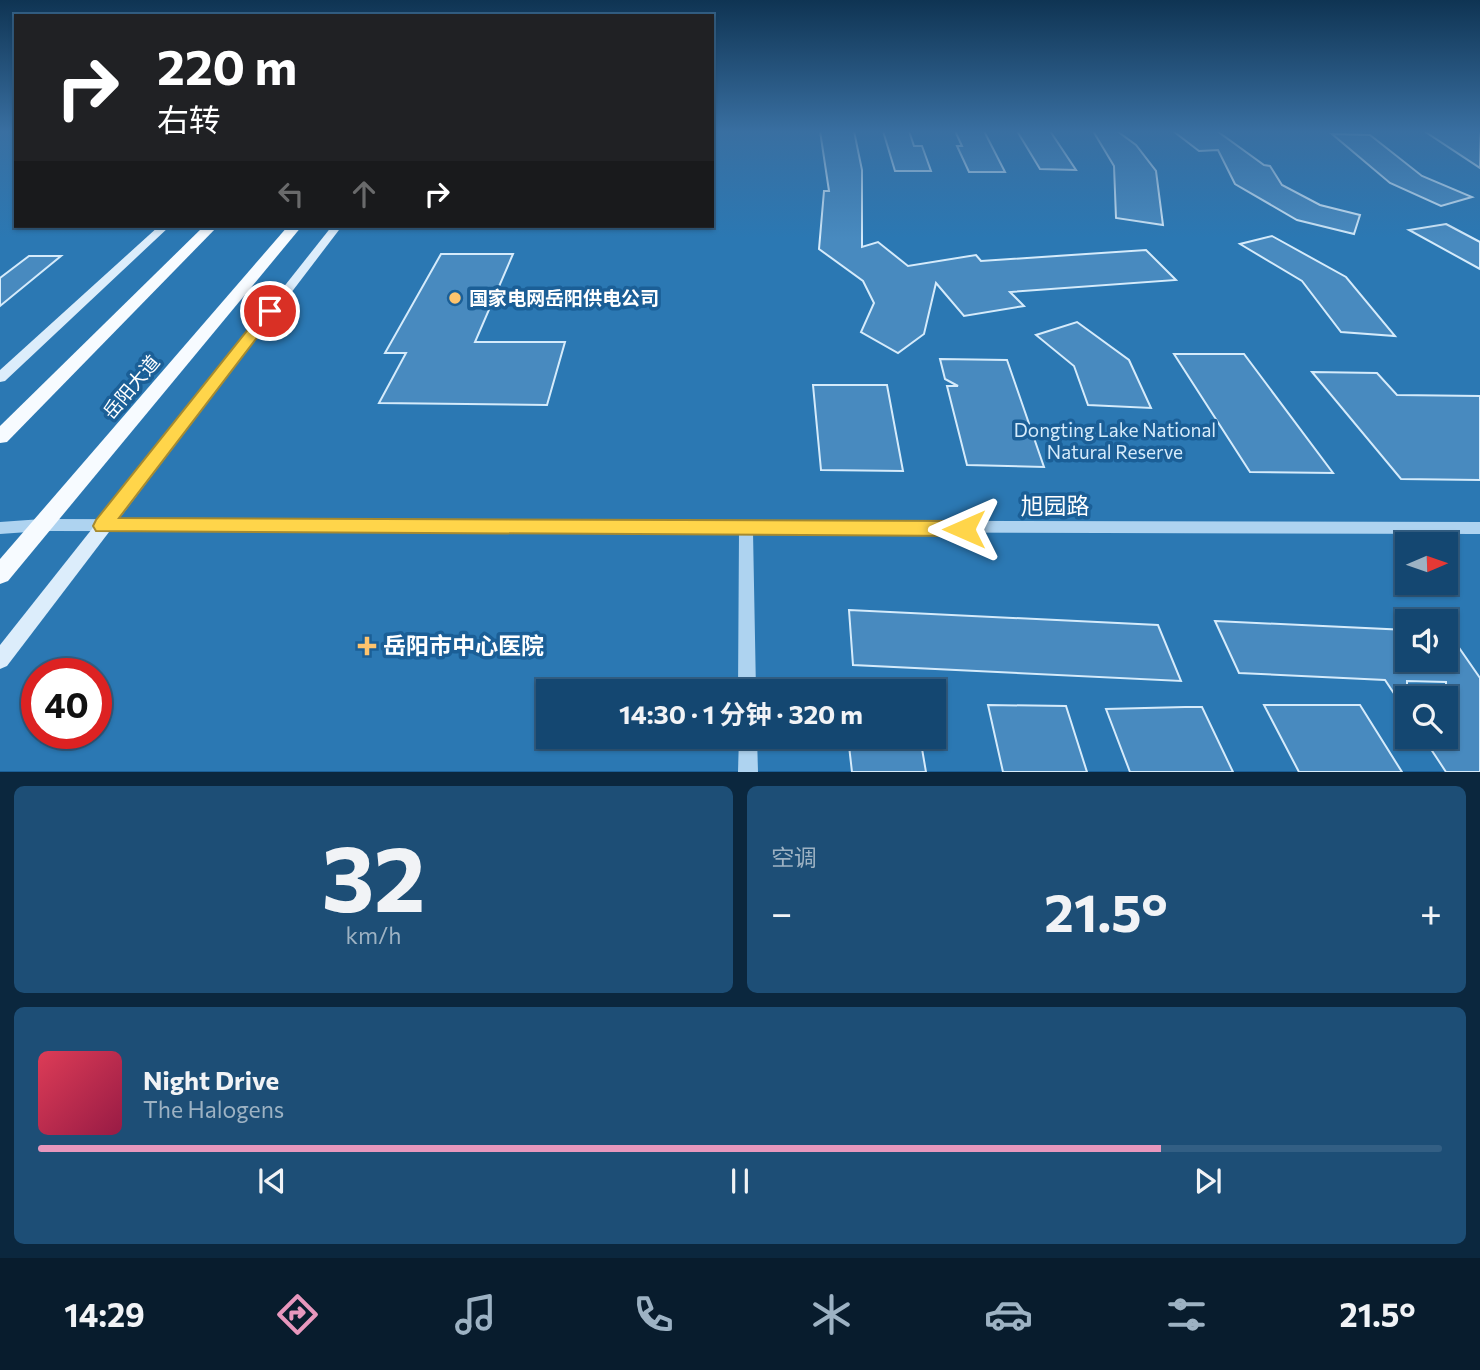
<!DOCTYPE html>
<html lang="zh">
<head>
<meta charset="utf-8">
<style>
  :root { --surface:#144771; --page:#1d4e76; --text:#f1f3f6; --muted:#9db2c3; --line:#335f84; --accent:#e797bd }
  body { margin:0; font-family:Commissioner,"Noto Sans SC",sans-serif; background:var(--page); color:var(--text); height:100vh; display:flex; flex-direction:column; font-size:26px; white-space:nowrap }
  * { box-sizing:border-box; margin:0 }
  p { font-size:23px; color:var(--muted) }
  .icon { flex:none; width:38px; height:38px; fill:none; stroke:currentColor; stroke-width:2; stroke-linecap:round; stroke-linejoin:round }
  .map { position:relative; height:772px; overflow:hidden }
  .drawer { display:flex; flex-direction:column; gap:14px; padding:14px; background:#0b273e; flex:1 }
  .drawer>* { flex:none }
  .top-card { position:absolute; left:14px; top:14px; width:700px; height:214px; border-radius:0px; box-shadow:0 2px 5px #0004,0 0 0 2px var(--line); background:#202124; color:#fff; overflow:hidden }
  .needle { width:46px; rotate:88deg }
  .tools { position:absolute; left:1395px; top:532px; display:grid; gap:14px }
  .tools a { display:grid; place-items:center; width:63px; height:63px; border-radius:0px; background:var(--surface); box-shadow:0 2px 5px #0004,0 0 0 2px var(--line); font-size:35px }
  .speed { position:absolute; left:21px; top:658px; display:flex; gap:14px; font-size:35px; font-weight:700; text-align:center }
  .speed>* { display:grid; place-content:center; width:91px; height:91px; border-radius:50%; background:var(--surface); box-shadow:0 2px 5px #0004,0 0 0 2px var(--line); line-height:1 }
  .speed .limit { border:10px solid #d22; background:#fff; color:#111 }
  .pin { position:absolute; display:grid; place-items:center; width:60px; height:60px; color:#fff; margin:-30px; border:4px solid #fff; border-radius:50%; box-shadow:0 2px 7px #0007 }
  .me { position:absolute; width:77px; margin:-38px; rotate:270deg; stroke-linejoin:round; filter:drop-shadow(0 0 5px #0008) }
  .turn { display:flex; align-items:center; gap:24px; height:147px; padding:0 28px; font-size:32px }
  .turn .icon { width:91px; height:91px; stroke-width:2.5 }
  .turn b { display:block; font-size:49px; line-height:60px }
  .lanes { display:flex; align-items:center; height:66px; padding:0 28px; background:#0003; justify-content:center; gap:35px; direction:ltr }
  .lanes .off { opacity:.35 }
  .big { font-size:52px; font-weight:700; line-height:1.1 }
  .drawer .widget { flex:1; display:flex; flex-direction:column; justify-content:center; gap:10px; min-width:0; padding:0 24px; border-radius:10px; background:var(--page) }
  .drawer .dial { align-items:center; gap:0 }
  .dial b { font-size:91px; line-height:1 }
  .song { display:flex; align-items:center; gap:21px }
  .cover { width:84px; height:84px; border-radius:10px; background:linear-gradient(135deg,hsl(350 70% 55%),hsl(340 70% 35%)) }
  .played { height:7px; border-radius:4px; background:linear-gradient(90deg,var(--accent) 80%,var(--line) 80%) }
  .keys { display:flex; justify-content:space-around; direction:ltr }
  .heat { display:flex; justify-content:space-between; align-items:center; font-size:38px; direction:ltr }
  .drawer .tiles { flex:1; display:grid; gap:14px; grid-template-columns:1fr 1fr }
  .widget:last-child { grid-column:span 2 }
  .trip { position:absolute; left:536px; top:679px; width:410px; height:70px; border-radius:0px; background:var(--surface); box-shadow:0 2px 5px #0004,0 0 0 2px var(--line); font-weight:700; line-height:70px; text-align:center }
  .tab-bar { display:flex; height:112px; justify-content:space-around; align-items:center; background:#081c2d; color:var(--muted) }
  .tab-bar .icon { width:49px; height:49px }
  .tab-bar .on { color:var(--accent) }
  .tab-bar b { font-size:32px; color:var(--text) }
  .map>svg:first-child { display:block }
</style>
</head>
<body>
<div class="map">
<svg width="1480" height="772" viewBox="0 0 1480 772">
  <rect width="100%" height="100%" fill="#1b5f97"/>
  <path fill="#2b78b3" fill-rule="evenodd" d="M0 131H16V226H712V131H1480V771H0ZM1407 544H1446V583H1407ZM1407 621H1446V660H1407ZM37 674H96V733H37ZM548 691H933V737H548ZM1407 698H1446V737H1407Z"/>
  <g fill="#488abf" stroke="#d5ebfb" stroke-width="2">
    <polygon points="820,131 854,131 862,170 862,247 878,242 908,266 976,255 981,261 1146,250 1176,280 1010,292 1024,306 964,316 936,283 924,334 898,353 861,332 874,303 863,281 819,249 824,191 829,191"/>
    <polygon points="883,131 909,131 914,146 922,146 931,171 895,171"/>
    <polygon points="955,131 984,131 1005,172 969,172 957,146 962,146"/>
    <polygon points="1017,131 1050,131 1076,170 1040,169"/>
    <polygon points="1093,131 1117,131 1136,145 1156,171 1163,225 1116,218 1114,166"/>
    <polygon points="1173,131 1217,131 1264,165 1270,166 1282,185 1320,205 1360,215 1354,234 1297,220 1235,184 1218,150 1199,151"/>
    <polygon points="1424,131 1480,131 1480,168"/>
    <polygon points="1332,134 1370,135 1422,176 1472,197 1441,206 1390,183"/>
    <polygon points="1446,224 1480,242 1480,269 1409,230"/>
    <polygon points="1272,236 1346,277 1395,336 1341,332 1302,281 1240,244"/>
    <polygon points="441,254 513,254 475,342 565,342 547,405 379,403 406,353 385,353"/>
    <polygon points="29,256 61,256 0,306 0,278"/>
    <polygon points="1077,322 1129,360 1151,408 1088,405 1074,366 1036,335"/>
    <polygon points="1174,354 1244,354 1333,473 1250,472"/>
    <polygon points="940,359 1007,360 1044,467 967,465 947,386 958,386 945,379"/>
    <polygon points="1312,372 1377,373 1397,395 1480,396 1480,480 1401,479"/>
    <polygon points="813,385 887,385 903,471 821,470"/>
    <polygon points="849,610 1158,625 1181,681 853,665"/>
    <polygon points="1215,621 1407,630 1407,660 1446,660 1446,629 1480,678 1480,772 1446,772 1423,737 1446,737 1446,682 1407,681 1407,713 1385,680 1239,673"/>
    <polygon points="988,705 1066,706 1087,772 1003,772"/>
    <polygon points="1264,705 1360,705 1402,772 1299,772"/>
    <polygon points="1185,707 1202,707 1233,772 1130,772 1106,709"/>
    <polygon points="848,737 920,737 926,772 852,772"/>
  </g>
  <g fill="none" stroke-linecap="round" stroke-linejoin="round">
    <g fill="#aed3f0" fill-rule="evenodd">
      <polygon points="42,519 1480,522 1480,534 753,532 756,691 738,691 739,532 42,531 0,534 0,522"/>
      <polygon points="739,737 757,737 758,772 738,772"/>
    </g>
    <g fill="#dcedfb" fill-rule="evenodd">
      <polygon points="159,226 170,226 5,381 0,382 0,370"/>
      <polygon points="332,226 342,226 7,666 0,669 0,645"/>
    </g>
    <g fill="#f7fbff" fill-rule="evenodd">
      <polygon points="204,226 218,226 7,442 0,443 0,426"/>
      <polygon points="288,226 302,226 8,581 0,584 0,559"/>
    </g>
  </g>
  <linearGradient id="sky" x2="0" y2="1"><stop stop-color="#0f3453"/><stop offset="0.55" stop-color="#396fa1"/><stop offset="1" stop-color="#396fa1" stop-opacity="0"/></linearGradient>
  <rect width="1480" height="239" fill="url(#sky)"/>
  <polygon fill="#ffd54a" stroke="#a68a30" stroke-width="2" points="270,307 277,311 275,314 119,518 964,521 973,529 964,536 96,531 93,526 96,520 265,308"/>
  <g fill="#ffc46d" stroke="#1b5f97" stroke-width="2.5">
    <circle cx="455" cy="298" r="7"/>
    <path d="M363.5 635.5h7v7h7v7h-7v7h-7v-7h-7v-7h7z"/>
  </g>
  <g text-anchor="middle" stroke-width="7" stroke-linejoin="round" paint-order="stroke">
    <g font-size="19" font-weight="bold" fill="#fff" stroke="#1b5f97" text-anchor="start">
      <text x="469" y="305">国家电网岳阳供电公司</text>
    </g>
    <g font-size="19" fill="#fff" stroke="#1b5f97">
      <text transform="translate(131 387) rotate(-50)" y="7">岳阳大道</text>
    </g>
    <g font-size="19" fill="#d5ebfb" stroke="#1b5f97">
      <text x="1115" y="437">Dongting Lake National<tspan x="1115" dy="22">Natural Reserve</tspan></text>
    </g>
    <g font-size="23" fill="#fff" stroke="#1b5f97">
      <text x="1055" y="514">旭园路</text>
    </g>
    <g font-size="23" font-weight="bold" fill="#fff" stroke="#1b5f97" text-anchor="start">
      <text x="383" y="654">岳阳市中心医院</text>
    </g>
  </g>
</svg>
<div class="tools">
<a><svg class="needle" viewBox="-14 -14 28 28"><path d="M0-13l5 13h-10z" fill="#e53935"/><path d="M0 13l5-13h-10z" fill="#9db2c3"/></svg></a>
<a><svg class="icon" aria-label="sound" viewBox="0 0 24 24"><path d="M4 9h4l5-4v14l-5-4H4zM17 9q2 3 0 6"/></svg></a>
<a><svg class="icon" aria-label="search" viewBox="0 0 24 24"><circle cx="10" cy="10" r="6"/><path d="M15 15l6 6"/></svg></a>
</div>
<div class="speed"><div class="limit">40</div></div>
<div class="pin" style="left:270px;top:311px;background:#d93025"><svg class="icon" aria-label="arrive" viewBox="0 0 24 24"><path d="M6 21V4h12l-3 4 3 4H6"/></svg></div>
<svg class="me" style="left:964px;top:529px" viewBox="-20 -20 40 40"><path d="M0-17L14 15 0 8-14 15z" fill="#ffd54a" stroke="#fff" stroke-width="4"/></svg>
<div class="trip">14:30 · 1 分钟 · 320 m</div>
<div class="top-card">
<div class="turn"><svg class="icon" aria-label="right" viewBox="0 0 24 24"><path d="M7 20v-9h11M14 6l5 5-5 5"/></svg><div><b>220 m</b>右转</div></div>
<div class="lanes"><svg class="icon off" aria-label="left" viewBox="0 0 24 24"><path d="M17 20v-9H6M10 6l-5 5 5 5"/></svg><svg class="icon off" aria-label="ahead" viewBox="0 0 24 24"><path d="M12 20V5M6 11l6-6 6 6"/></svg><svg class="icon" aria-label="right" viewBox="0 0 24 24"><path d="M7 20v-9h11M14 6l5 5-5 5"/></svg></div>
</div>
</div>
<section class="drawer">
<div class="tiles">
<div class="widget dial"><b>32</b><p>km/h</p></div>
<div class="widget"><p>空调</p>
<div class="heat"><a>−</a><b class="big">21.5°</b><a>+</a></div>
</div>
<div class="widget">
<div class="song"><i class="cover"></i><div><b>Night Drive</b><p>The Halogens</p></div></div>
<div class="played"></div>
<div class="keys"><svg class="icon" aria-label="previous" viewBox="0 0 24 24"><path d="M18 5L8 12l10 7zM5 5v14"/></svg><svg class="icon" aria-label="pause" viewBox="0 0 24 24"><path d="M8 5v14M16 5v14"/></svg><svg class="icon" aria-label="next" viewBox="0 0 24 24"><path d="M6 5l10 7-10 7zM19 5v14"/></svg></div>
</div>
</div>
</section>
<nav class="tab-bar">
<b>14:29</b>
<svg class="icon on" aria-label="directions" viewBox="0 0 24 24"><path d="M12 3l9 9-9 9-9-9zM9 14v-3h6M13 9l2 2-2 2"/></svg>
<svg class="icon" aria-label="music" viewBox="0 0 24 24"><path d="M9 18V5l10-2v13"/><circle cx="6" cy="18" r="3"/><circle cx="16" cy="16" r="3"/></svg>
<svg class="icon" aria-label="phone" viewBox="0 0 24 24"><path d="M5 4h4l2 5-3 2q2 4 5 5l2-3 5 2v4C11 20 4 13 5 4z"/></svg>
<svg class="icon" aria-label="climate" viewBox="0 0 24 24"><path d="M12 3v18M4 7l16 10M4 17L20 7"/></svg>
<svg class="icon" aria-label="car" viewBox="0 0 24 24"><path d="M5 17H2v-5l4-1 3-4h7l3 4 3 1v5h-3M9 17h6M6 11h13"/><circle cx="7" cy="17" r="2"/><circle cx="17" cy="17" r="2"/></svg>
<svg class="icon" aria-label="filters" viewBox="0 0 24 24"><path d="M4 7h16M4 17h16"/><circle cx="9" cy="7" r="2"/><circle cx="15" cy="17" r="2"/></svg>
<b>21.5°</b>
</nav>
</body>
</html>
